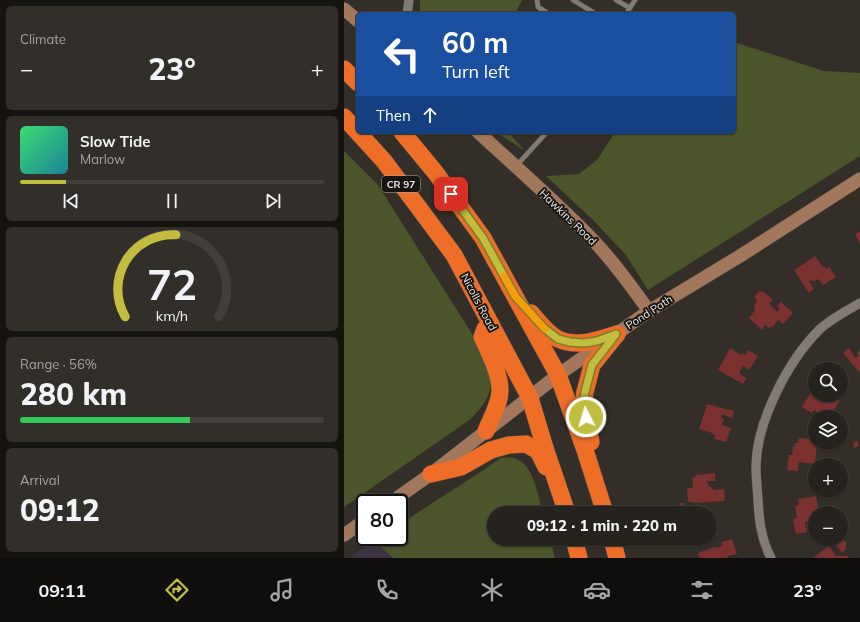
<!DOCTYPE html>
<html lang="en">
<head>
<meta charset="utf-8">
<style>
  :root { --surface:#26221d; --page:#322f2a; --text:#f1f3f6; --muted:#a4a4a4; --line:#423f3b; --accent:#c2bd3f }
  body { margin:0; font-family:Mulish,sans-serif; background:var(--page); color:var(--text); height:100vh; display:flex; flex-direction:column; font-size:15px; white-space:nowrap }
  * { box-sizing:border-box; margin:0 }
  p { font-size:13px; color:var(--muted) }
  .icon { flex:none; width:22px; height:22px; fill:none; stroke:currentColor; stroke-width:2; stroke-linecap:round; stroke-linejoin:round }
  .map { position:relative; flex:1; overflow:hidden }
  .drawer { display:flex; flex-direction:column; gap:6px; padding:6px; background:#151310; width:344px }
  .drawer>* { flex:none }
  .top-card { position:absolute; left:12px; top:12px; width:380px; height:122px; border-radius:6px; box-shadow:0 1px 3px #0004,0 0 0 1px var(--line); background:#1a4fa0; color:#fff; overflow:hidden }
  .controls { position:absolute; left:464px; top:362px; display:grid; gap:8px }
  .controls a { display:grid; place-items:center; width:40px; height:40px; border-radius:50%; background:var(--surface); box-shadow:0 1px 3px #0004,0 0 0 1px var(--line); font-size:20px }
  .speed { position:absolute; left:12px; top:494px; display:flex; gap:8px; font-size:20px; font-weight:700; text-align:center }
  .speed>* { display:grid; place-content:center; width:52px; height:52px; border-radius:50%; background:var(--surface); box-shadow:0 1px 3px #0004,0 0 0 1px var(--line); line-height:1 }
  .speed .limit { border:2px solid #111; border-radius:6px; background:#fff; color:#111 }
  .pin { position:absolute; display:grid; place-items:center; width:34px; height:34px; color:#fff; margin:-17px; border-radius:8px; box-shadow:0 2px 6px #0006 }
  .me { position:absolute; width:44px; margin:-22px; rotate:355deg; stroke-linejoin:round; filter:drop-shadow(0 0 3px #0008) }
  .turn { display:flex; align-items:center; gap:14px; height:84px; padding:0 20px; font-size:18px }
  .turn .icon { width:52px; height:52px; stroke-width:2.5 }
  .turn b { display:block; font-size:28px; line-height:34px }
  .then { display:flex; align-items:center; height:38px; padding:0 20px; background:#0003; gap:8px; font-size:15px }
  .big { font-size:30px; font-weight:800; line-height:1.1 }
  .drawer .tile { flex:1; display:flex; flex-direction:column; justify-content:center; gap:6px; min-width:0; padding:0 14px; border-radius:6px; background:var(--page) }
  .drawer .dial { align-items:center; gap:0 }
  .dial svg { height:104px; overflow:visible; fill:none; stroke:var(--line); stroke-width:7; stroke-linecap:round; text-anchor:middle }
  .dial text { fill:var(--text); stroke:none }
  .song { display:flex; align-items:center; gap:12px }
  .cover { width:48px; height:48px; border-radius:6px; background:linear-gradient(135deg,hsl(140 70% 55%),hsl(190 70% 35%)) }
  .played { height:4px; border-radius:2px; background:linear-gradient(90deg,var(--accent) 15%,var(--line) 15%) }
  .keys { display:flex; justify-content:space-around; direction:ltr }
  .heat { display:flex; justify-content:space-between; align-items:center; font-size:22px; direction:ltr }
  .charge { height:6px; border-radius:3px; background:linear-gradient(90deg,#34c759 56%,var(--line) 0) }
  .trip { position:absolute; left:143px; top:506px; width:230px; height:40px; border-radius:20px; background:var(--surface); box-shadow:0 1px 3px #0004,0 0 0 1px var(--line); font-weight:800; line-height:40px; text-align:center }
  .tabs { display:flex; height:64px; justify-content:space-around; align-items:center; background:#0f0e0c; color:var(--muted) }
  .tabs .icon { width:28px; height:28px }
  .tabs .current { color:var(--accent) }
  .tabs b { font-size:18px; color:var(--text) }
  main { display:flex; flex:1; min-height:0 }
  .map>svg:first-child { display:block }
</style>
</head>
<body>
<main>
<section class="drawer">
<div class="tile"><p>Climate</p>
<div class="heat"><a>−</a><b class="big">23°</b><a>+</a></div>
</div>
<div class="tile">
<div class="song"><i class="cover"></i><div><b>Slow Tide</b><p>Marlow</p></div></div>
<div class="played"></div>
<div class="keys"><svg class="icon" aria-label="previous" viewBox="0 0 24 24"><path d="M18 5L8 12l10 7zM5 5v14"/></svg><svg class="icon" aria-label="pause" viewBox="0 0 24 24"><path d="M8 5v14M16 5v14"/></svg><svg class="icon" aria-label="next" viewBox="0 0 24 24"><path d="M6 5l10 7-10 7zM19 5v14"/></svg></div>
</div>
<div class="tile dial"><svg viewBox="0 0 100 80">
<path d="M14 69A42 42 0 1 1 86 69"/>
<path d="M14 69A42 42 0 0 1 53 6" stroke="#c2bd3f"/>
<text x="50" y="56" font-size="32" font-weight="700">72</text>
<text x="50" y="72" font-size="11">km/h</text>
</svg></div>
<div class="tile"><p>Range · 56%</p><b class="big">280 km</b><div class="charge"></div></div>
<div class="tile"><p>Arrival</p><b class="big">09:12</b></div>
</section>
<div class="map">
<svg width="516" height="558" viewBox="0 0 516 558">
  <rect width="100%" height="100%" fill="#332e27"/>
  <polygon fill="#3c3141" points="30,541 49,558 5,558"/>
  <g fill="#4b542a">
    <polygon points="76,0 178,0 171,14 76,14"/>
    <polygon points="390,42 480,71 516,73 516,156 304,290 282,255 250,221 202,176 235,174 253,160 271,132 390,132"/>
    <polygon points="152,132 164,132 181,151"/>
    <path d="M0 151 34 185 142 356C144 364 147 373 147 381 148 397 134 412 124 421L0 507Z"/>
    <path d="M157 458C161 458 167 457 170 458 190 463 194 497 199 513H150V539H206L211 558H49L30 541 36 537H55V525C89 502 124 481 157 458Z"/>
  </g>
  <g fill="#7a312f">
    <polygon points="516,231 516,244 511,234"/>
    <polygon points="471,256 479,267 480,266 482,269 485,267 492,277 479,285 474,279 469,282 468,280 465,281 470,289 465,293 450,270"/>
    <polygon points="416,291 420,292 429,300 425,304 433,312 436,308 433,306 437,302 449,313 439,324 434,320 428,328 427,326 425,328 421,325 418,330 405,318 411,310 410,305 413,302 411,297 412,294"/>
    <polygon points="386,348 397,355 398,353 402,355 404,350 414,356 405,370 399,366 395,373 402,378 399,384 374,370"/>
    <polygon points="505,348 511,358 514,356 514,352 516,350 516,373 499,353"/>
    <polygon points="466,394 474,398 476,395 487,395 496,400 486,417 481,417 470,410 468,413 458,407"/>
    <polygon points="363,404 390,411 388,418 378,414 377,418 380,419 378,425 387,428 382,442 370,439 371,435 368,434 368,433 355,429"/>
    <polygon points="455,438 471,439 471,443 473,443 471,464 455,462 454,471 443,470 445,455 448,455 449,446 451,447 451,443 454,443"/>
    <polygon points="513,441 515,446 510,448 509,442"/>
    <polygon points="371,473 371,481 363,481 364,485 370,490 380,489 381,501 350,503 350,502 344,502 343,488 349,488 348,478 352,477 351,475"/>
    <polygon points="472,496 475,513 471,513 471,520 461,522 463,532 452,534 449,519 453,518 451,506 455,505 454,499"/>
    <circle cx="338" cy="506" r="3"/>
    <polygon points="388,539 393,554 383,556 384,558 356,558 354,553 371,547 372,548 378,546 377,542"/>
    <polygon points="493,539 497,539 502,542 502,546 501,547 502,549 498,553 490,542"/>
    <polygon points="485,546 492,556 504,556 505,558 471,558 470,557"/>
  </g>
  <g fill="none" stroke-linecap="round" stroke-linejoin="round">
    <defs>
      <g id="lane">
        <polyline points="193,0 194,7 205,14"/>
        <polyline points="229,0 252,14"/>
        <polyline points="272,0 286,8"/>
        <polyline points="282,14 291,0"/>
        <polyline points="173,165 203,132"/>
      </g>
      <g id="street">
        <polyline points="63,14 65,0"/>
        <path d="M427 558C417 539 415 520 414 499 413 488 412 477 412 465 413 421 444 361 475 330 485 320 504 310 516 303"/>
      </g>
      <g id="secondary">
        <polyline points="0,9 14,21"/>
        <path d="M134 132C172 167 212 202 248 239 269 261 287 286 305 311"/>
        <polyline points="46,503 87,474 214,375 305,311 396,256 516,179"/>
        <polyline points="0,535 21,520"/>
      </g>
      <g id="highway">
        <polyline points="0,69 14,83"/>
        <polyline points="0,117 40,161 110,255 186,398 201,448 223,513"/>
        <polyline points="58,132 91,172 139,238 214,375 241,450 261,513"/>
        <path d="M187 313C195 322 204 334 214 339 234 348 254 340 273 334"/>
        <path d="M142 431C147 418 156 404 156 390 156 374 145 352 138 337L141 329 146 323"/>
        <polyline points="247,442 239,404 241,392 248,365 273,334"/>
        <polyline points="87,474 117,467 147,450 165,445 182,444 194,451 202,467"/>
        <polyline points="230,539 235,558"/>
        <polyline points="268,539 273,558"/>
      </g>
    </defs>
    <use href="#lane" stroke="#514d46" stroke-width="5.5"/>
    <use href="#street" stroke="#514d46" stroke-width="10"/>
    <use href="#secondary" stroke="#514d46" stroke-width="14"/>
    <use href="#highway" stroke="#514d46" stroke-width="18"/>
    <use href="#lane" stroke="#817b73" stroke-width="4.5"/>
    <use href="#street" stroke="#817b73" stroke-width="9"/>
    <use href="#secondary" stroke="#a2775c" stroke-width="13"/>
    <use href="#highway" stroke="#ee6e28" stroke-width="17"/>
  </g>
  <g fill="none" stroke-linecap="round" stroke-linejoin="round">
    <defs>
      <polyline id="route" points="107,194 139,238 171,296 200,328 214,339 226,342 240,343 253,341 272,334 248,365 241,392 239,404 242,417"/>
    </defs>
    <use href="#route" stroke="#7e7b29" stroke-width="10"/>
    <use href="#route" stroke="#c2bd3f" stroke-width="7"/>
    <polyline stroke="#f59e0b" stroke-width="7" points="160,276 171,296 201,329"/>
  </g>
  <g text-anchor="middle" stroke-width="4" stroke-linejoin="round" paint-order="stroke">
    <rect fill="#181613" stroke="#acaaa5" stroke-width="1" x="38" y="176" width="38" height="16" rx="3"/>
    <g font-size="10" font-weight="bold" fill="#ece9e4">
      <text x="57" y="188">CR 97</text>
    </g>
    <g font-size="11" fill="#ece9e4" stroke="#181613">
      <text transform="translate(224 217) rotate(44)" y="4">Hawkins Road</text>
      <text transform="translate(135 302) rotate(62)" y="4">Nicolls Road</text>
      <text transform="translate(305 312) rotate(-33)" y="4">Pond Path</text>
    </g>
  </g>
</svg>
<div class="controls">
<a><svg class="icon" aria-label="search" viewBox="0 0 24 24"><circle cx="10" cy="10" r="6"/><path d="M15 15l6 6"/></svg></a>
<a><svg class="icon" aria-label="layers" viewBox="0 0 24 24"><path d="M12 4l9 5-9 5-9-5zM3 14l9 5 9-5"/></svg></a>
<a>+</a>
<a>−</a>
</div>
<div class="speed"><div class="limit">80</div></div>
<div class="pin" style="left:107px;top:194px;background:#d93025"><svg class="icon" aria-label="arrive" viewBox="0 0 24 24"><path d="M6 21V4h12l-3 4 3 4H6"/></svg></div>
<svg class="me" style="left:242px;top:417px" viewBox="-20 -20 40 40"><circle r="17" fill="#c2bd3f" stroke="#fff" stroke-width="3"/><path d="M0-11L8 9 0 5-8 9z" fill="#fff"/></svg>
<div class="trip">09:12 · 1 min · 220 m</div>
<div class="top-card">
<div class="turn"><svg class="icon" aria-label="left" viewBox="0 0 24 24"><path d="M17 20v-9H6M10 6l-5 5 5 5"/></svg><div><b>60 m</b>Turn left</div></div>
<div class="then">Then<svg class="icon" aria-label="ahead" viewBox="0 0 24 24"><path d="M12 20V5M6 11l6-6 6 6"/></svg></div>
</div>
</div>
</main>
<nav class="tabs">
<b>09:11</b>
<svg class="icon current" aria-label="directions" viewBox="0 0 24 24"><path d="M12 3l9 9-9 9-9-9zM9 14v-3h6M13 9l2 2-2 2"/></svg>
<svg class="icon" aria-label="music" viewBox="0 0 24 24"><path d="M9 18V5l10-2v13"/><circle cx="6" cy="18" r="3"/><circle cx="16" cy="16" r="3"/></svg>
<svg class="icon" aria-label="phone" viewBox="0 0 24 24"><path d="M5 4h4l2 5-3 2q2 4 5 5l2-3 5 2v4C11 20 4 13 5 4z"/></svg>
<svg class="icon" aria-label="climate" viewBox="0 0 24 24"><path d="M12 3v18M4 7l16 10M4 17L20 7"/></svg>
<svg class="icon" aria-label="car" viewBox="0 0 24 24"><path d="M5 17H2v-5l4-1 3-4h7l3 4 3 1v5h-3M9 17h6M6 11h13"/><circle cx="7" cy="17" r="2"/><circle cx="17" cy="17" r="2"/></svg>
<svg class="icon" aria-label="filters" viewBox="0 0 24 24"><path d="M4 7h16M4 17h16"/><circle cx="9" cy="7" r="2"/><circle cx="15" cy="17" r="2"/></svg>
<b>23°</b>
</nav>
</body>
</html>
